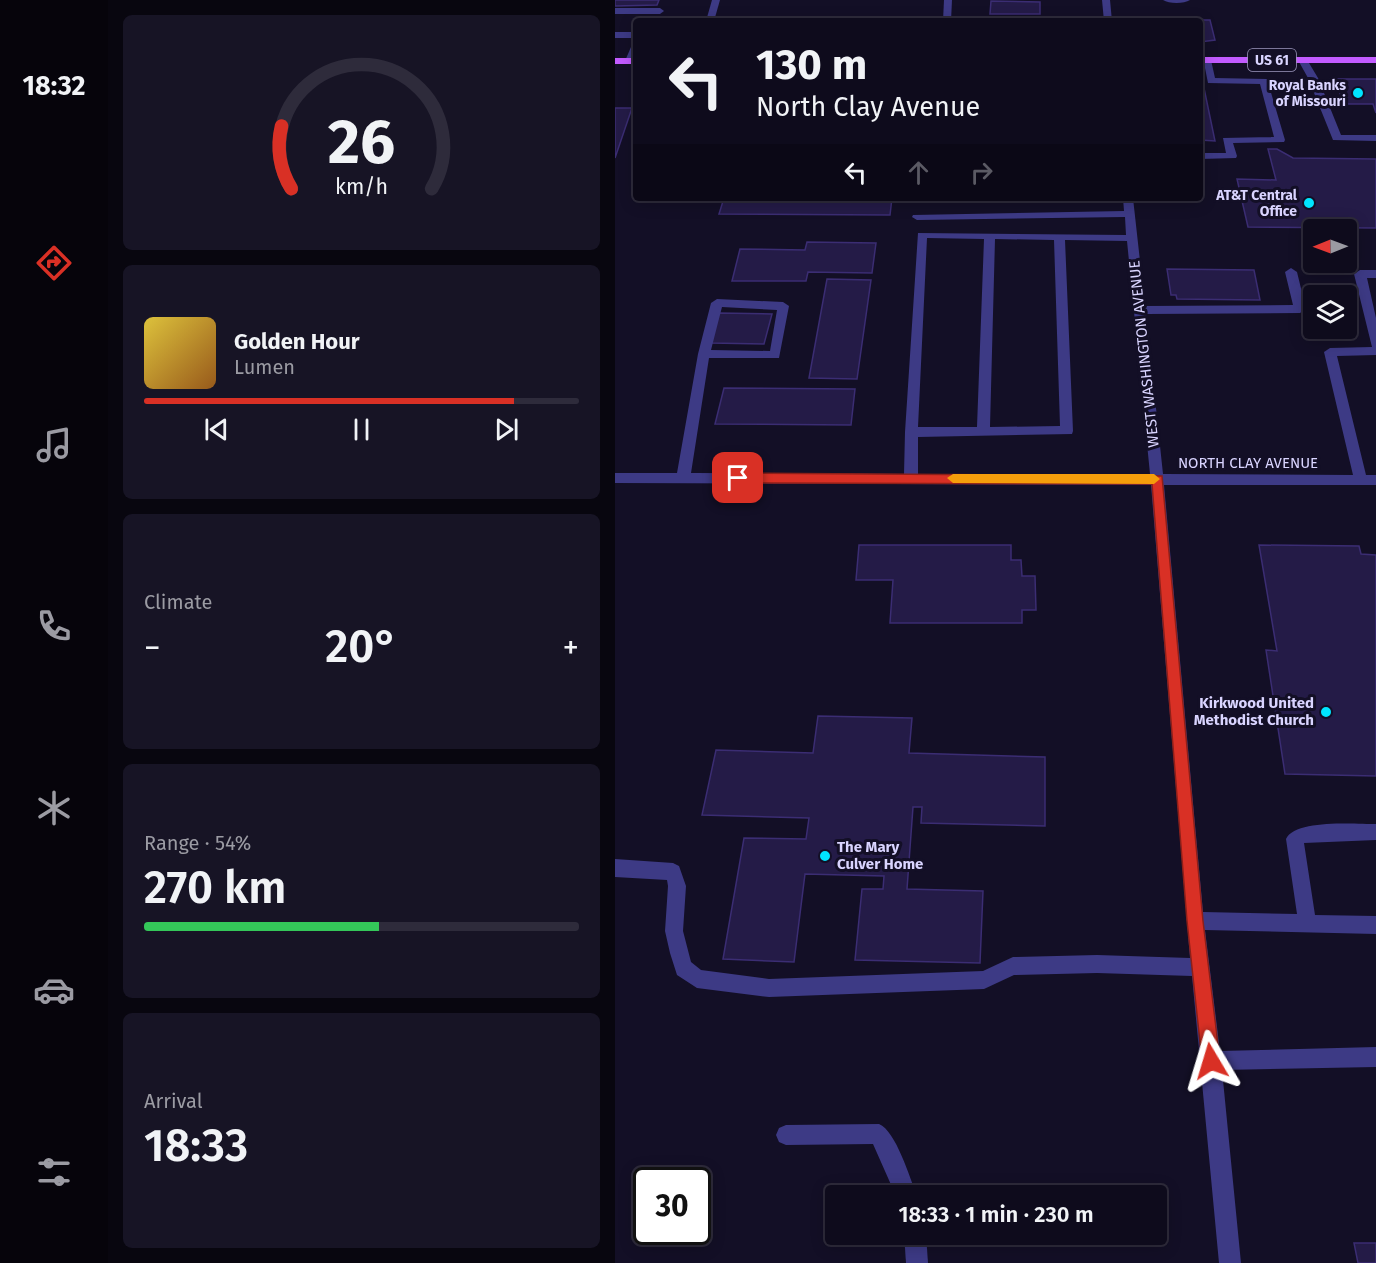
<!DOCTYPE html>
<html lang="en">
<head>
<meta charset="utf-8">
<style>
  :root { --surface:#0e0b1c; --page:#171425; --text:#f1f3f6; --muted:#9b9ba3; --line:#2e2b3b; --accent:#d93025 }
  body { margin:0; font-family:"Fira Sans",sans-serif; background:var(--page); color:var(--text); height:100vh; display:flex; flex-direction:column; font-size:22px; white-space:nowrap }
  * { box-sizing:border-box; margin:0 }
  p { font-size:20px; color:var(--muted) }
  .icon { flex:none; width:33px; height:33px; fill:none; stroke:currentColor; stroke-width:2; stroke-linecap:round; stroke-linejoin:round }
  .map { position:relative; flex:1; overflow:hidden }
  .side { display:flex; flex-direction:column; gap:15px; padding:15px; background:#08060f; width:507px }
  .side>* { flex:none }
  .guide { position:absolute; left:18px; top:18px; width:570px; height:183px; border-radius:6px; box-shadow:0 3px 15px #0003,0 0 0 2px var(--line); background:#0e0b1c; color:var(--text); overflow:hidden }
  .needle { width:39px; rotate:269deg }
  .tools { position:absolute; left:688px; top:219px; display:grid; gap:12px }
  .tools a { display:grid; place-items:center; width:54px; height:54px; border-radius:6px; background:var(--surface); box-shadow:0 3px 15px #0003,0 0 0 2px var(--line); font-size:30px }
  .speed { position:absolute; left:18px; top:1167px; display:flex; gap:12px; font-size:30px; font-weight:700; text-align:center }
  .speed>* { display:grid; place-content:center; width:78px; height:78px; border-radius:50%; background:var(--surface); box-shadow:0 3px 15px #0003,0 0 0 2px var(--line); line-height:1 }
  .speed .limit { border:3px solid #111; border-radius:9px; background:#fff; color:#111 }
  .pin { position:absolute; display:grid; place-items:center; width:51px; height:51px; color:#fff; margin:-26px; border-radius:12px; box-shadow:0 3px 9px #0006 }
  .me { position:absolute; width:66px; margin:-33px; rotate:353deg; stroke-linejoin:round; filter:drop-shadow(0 0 4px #0008) }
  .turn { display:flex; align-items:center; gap:21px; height:126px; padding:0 24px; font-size:27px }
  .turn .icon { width:78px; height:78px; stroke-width:2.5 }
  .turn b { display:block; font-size:42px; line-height:51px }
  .lanes { display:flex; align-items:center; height:57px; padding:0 24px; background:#0003; justify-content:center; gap:30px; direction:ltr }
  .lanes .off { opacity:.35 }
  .big { font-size:45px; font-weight:600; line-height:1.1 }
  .side .tile { flex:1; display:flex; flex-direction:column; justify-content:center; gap:9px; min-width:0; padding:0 21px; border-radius:9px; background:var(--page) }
  .side .dial { align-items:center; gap:0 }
  .dial svg { height:156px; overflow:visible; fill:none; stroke:var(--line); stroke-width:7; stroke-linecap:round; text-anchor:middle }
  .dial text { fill:var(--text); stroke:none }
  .song { display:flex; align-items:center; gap:18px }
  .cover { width:72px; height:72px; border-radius:9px; background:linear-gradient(135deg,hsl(50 70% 55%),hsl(30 70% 35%)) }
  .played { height:6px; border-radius:3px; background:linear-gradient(90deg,var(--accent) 85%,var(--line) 85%) }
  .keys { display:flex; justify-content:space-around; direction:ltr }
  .heat { display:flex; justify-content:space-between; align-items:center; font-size:33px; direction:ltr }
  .charge { height:9px; border-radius:4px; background:linear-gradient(90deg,#34c759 54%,var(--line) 0) }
  .trip { position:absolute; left:210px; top:1185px; width:342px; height:60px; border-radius:6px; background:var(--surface); box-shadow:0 3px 15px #0003,0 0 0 2px var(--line); font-weight:600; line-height:60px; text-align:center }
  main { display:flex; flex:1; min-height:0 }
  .dock { display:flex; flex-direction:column; width:108px; justify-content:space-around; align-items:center; background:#06040b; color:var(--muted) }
  .dock .icon { width:42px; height:42px }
  .dock .on { color:var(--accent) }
  .dock b { font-size:27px; color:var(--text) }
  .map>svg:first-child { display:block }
</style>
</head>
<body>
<main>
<nav class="dock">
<b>18:32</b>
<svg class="icon on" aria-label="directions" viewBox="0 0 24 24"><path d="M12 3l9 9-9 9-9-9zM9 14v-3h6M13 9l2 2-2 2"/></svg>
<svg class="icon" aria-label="music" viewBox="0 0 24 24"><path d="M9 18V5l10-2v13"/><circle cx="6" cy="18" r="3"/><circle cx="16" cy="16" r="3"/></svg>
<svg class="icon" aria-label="phone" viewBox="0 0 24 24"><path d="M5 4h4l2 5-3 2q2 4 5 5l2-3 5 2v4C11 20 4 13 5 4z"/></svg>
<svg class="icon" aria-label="climate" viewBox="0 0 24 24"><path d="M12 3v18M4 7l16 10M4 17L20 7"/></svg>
<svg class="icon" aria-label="car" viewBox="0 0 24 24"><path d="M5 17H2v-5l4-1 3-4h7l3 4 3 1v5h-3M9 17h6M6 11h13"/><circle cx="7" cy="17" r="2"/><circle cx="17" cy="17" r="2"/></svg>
<svg class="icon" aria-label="filters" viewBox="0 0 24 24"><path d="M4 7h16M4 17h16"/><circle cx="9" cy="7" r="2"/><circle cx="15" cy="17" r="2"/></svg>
</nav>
<section class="side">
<div class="tile dial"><svg viewBox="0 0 100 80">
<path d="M14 69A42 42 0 1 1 86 69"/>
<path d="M14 69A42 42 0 0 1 9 37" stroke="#d93025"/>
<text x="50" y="56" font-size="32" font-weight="700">26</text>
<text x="50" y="72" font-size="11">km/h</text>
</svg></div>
<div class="tile">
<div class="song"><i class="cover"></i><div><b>Golden Hour</b><p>Lumen</p></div></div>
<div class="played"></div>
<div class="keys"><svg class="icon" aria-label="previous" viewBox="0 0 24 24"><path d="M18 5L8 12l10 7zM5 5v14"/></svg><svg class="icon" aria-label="pause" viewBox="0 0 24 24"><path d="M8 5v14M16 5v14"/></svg><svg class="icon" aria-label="next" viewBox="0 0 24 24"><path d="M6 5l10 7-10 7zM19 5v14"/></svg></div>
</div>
<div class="tile"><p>Climate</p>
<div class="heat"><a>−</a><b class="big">20°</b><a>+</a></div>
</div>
<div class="tile"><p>Range · 54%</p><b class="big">270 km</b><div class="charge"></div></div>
<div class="tile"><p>Arrival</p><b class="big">18:33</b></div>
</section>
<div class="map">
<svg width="761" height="1263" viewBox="0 0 761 1263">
  <rect width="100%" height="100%" fill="#130f26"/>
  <g fill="#241b47" stroke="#3b2d73" stroke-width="1.5">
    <polygon points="0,0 44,0 42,5 0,6"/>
    <polygon points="376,1 425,2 425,14 375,14"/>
    <polygon points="547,20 595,20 600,40 585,42 585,21"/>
    <polygon points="716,79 761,79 761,113 758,104 729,104 721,82 718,82"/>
    <polygon points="585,88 589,88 600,141 585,140"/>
    <polygon points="0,108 17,108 0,158"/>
    <polygon points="653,149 662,149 678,158 761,159 761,228 633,227 622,179 661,180"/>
    <polygon points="109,198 277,198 275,215 104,214"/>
    <polygon points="192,242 261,243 257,273 193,272 191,281 117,281 125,249 190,250"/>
    <polygon points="552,269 639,270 645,300 562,299 561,295 556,295"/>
    <polygon points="212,279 256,280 242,379 194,378"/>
    <polygon points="104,313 157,314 149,344 96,343"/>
    <polygon points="109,388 240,389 236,425 100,424"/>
    <polygon points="244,545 396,545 396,560 406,560 407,576 420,576 421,610 407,610 407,623 275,623 278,580 241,580"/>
    <polygon points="644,545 744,546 746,554 761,555 761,776 670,774 651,650 662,651"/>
    <polygon points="203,716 297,718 294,753 430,757 430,826 306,823 307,807 298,807 292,889 368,891 365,963 240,960 247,889 268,889 269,876 190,874 179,962 108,959 129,838 191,839 194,818 87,815 101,750 198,753"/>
    <polygon points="739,1243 761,1243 761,1263 743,1263"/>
  </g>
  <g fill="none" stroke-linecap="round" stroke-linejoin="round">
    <g fill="#3d3a85" fill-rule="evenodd">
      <polygon points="97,0 105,0 99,21 91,21"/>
      <polygon points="329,0 337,0 336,21 328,21"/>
      <polygon points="487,0 495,0 497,21 489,21"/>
      <path d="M548 0H575C569 4 554 4 548 0Z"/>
      <polygon points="0,8 45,8 49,11 45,14 0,14"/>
      <rect x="0" y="32" width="21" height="6"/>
      <polygon points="21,44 20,61 12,63 10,61 16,47"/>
      <polygon points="588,58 596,60 600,78 652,79 670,140 669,142 618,143 622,156 621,158 585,159 585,153 611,153 608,138 659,137 645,84 593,83"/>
      <polygon points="685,58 691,58 703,78 726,135 761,135 761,141 718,140 693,78 683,60"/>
      <path d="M508 198H518L530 306 678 305 670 272 676 268 682 272 691 309 685 313 531 314 548 474 738 475 709 352 715 348 757 347 739 274 745 270H761V278H752L761 318V355L722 356 751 475H761V485H549L588 912 682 914 671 839C680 819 740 824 761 824V840L689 843 700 915 761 916V934L590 930 605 1051 761 1047V1067L607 1070 626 1263H604L577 976 482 973 399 975 369 989 154 997 82 988 62 975 55 953 50 931 53 886 52 880 0 877V859L58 863 64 866 71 886 68 931 76 962 86 970 154 979 368 971 398 957 482 955 575 958 536 485 0 483V473H62L83 354 96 303 102 299 168 302 174 306 164 358H94L76 473 289 474 290 432 303 233 511 235 510 217 302 220 297 217 298 215 509 211ZM312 238 369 239 362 427H303ZM380 239 439 240 445 426 375 427ZM450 240 512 241 535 474H303V437L457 434 458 431ZM107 307 162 310 155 351 96 350Z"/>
      <path d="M264 1124C281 1131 295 1178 302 1196H281L258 1144 171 1145 164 1142 161 1135 164 1128 171 1125Z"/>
      <polygon points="289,1234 311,1234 313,1263 291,1263"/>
    </g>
    <g fill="#c25bff" fill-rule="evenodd">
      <rect x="585" y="57" width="176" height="6"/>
      <rect x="0" y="58" width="21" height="6"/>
    </g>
  </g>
  <polygon fill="#d93025" stroke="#8d1f18" stroke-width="1.5" points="123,473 547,476 588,921 605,1061 602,1067 596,1070 590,1067 587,1061 572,921 537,484 123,483 116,478"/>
  <polygon fill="#f59e0b" points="338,474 539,474 545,479 539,484 338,483 332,478"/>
  <g fill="#00e5ff" stroke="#130f26" stroke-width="2">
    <circle cx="743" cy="93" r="6"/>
    <circle cx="694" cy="203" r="6"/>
    <circle cx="711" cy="712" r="6"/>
    <circle cx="210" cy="856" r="6"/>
  </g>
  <g text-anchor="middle" stroke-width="6" stroke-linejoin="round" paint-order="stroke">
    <rect fill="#130f26" stroke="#9e99be" stroke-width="1.5" x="633" y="49" width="48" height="22" rx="4.5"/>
    <g font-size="14" font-weight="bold" fill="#d9d4ff">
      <text x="657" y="65">US 61</text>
    </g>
    <g font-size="14" font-weight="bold" fill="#d9d4ff" stroke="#130f26" text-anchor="end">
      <text x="731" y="90">Royal Banks<tspan x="731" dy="16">of Missouri</tspan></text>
      <text x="682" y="200">AT&amp;T Central<tspan x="682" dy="16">Office</tspan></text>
    </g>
    <g font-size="15" fill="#d9d4ff" stroke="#130f26">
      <text transform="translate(529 354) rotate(-96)" y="5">WEST WASHINGTON AVENUE</text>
      <text x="633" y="468">NORTH CLAY AVENUE</text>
    </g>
    <g font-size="15" font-weight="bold" fill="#d9d4ff" stroke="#130f26" text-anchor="end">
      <text x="699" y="708">Kirkwood United<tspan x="699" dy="17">Methodist Church</tspan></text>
      <text x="222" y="852" text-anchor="start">The Mary<tspan x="222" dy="17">Culver Home</tspan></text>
    </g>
  </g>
</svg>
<div class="tools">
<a><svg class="needle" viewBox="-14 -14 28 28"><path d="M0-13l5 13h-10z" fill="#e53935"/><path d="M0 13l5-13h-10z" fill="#9b9ba3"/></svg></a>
<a><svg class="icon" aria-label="layers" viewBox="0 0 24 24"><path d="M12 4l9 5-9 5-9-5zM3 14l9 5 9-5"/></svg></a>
</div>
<div class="speed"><div class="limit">30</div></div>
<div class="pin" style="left:123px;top:478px;background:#d93025"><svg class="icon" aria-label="arrive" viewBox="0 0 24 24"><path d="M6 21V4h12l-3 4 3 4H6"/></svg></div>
<svg class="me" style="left:596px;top:1061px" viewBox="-20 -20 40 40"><path d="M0-17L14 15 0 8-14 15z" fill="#d93025" stroke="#fff" stroke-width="4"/></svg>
<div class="trip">18:33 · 1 min · 230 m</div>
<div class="guide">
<div class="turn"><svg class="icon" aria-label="left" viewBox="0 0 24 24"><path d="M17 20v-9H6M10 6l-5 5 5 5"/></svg><div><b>130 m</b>North Clay Avenue</div></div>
<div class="lanes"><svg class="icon" aria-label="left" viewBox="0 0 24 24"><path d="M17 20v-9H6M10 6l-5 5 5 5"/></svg><svg class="icon off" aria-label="ahead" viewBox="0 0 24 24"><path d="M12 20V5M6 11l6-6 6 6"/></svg><svg class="icon off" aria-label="right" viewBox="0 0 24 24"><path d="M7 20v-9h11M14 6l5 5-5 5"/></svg></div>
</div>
</div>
</main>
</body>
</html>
